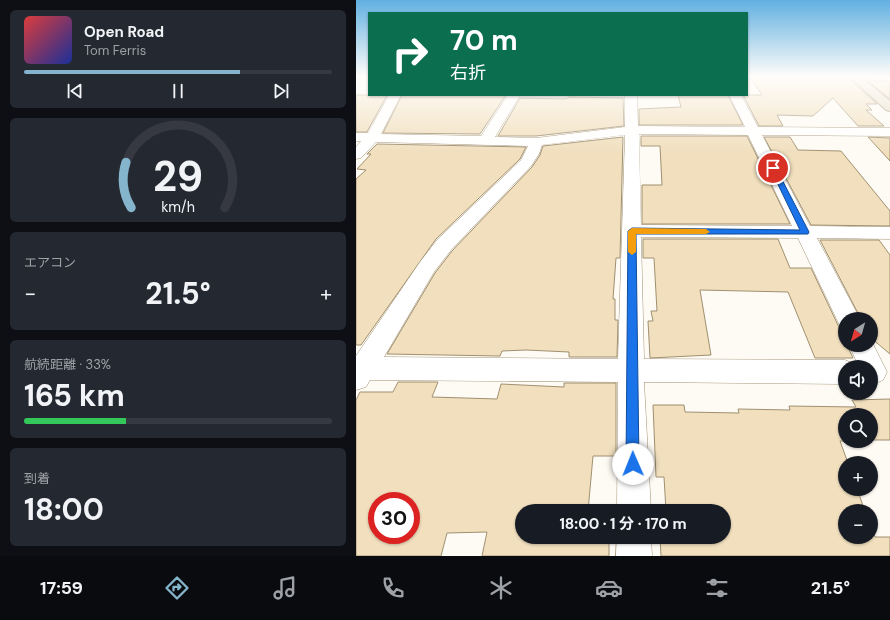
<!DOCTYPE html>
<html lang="ja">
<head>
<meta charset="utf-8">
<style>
  :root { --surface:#171b24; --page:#242831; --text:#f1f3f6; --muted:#9ea1a6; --line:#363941; --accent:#85b5cc }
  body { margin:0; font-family:"DM Sans","Noto Sans JP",sans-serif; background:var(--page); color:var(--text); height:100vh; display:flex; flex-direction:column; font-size:15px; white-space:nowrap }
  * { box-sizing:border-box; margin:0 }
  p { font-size:13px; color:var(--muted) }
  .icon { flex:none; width:22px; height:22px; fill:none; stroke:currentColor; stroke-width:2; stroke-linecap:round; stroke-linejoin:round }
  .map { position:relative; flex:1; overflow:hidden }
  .panel { display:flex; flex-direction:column; gap:10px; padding:10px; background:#0d0f14; width:356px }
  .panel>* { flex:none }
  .hud { position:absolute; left:12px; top:12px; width:380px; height:84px; border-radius:0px; box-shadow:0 1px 3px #0004; background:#0b6e4f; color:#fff; overflow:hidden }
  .needle { width:26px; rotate:217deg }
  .controls { position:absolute; left:482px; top:312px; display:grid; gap:8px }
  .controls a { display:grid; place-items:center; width:40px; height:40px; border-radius:50%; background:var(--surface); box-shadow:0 1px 3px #0004; font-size:20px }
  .speed { position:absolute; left:12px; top:492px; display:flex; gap:8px; font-size:20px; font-weight:700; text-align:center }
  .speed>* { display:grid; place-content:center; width:52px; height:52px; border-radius:50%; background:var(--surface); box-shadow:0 1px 3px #0004; line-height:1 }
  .speed .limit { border:6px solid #d22; background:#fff; color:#111 }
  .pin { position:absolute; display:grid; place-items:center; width:34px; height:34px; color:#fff; margin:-17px; border:2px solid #fff; border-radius:50%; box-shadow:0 1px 4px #0007 }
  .me { position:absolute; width:44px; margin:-22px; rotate:359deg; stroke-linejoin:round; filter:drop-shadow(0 0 3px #0008) }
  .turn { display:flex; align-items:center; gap:14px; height:84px; padding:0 16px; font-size:18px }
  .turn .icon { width:52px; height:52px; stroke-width:2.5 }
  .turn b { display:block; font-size:28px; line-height:34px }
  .big { font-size:30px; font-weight:700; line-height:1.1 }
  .panel .widget { flex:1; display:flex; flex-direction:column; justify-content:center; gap:6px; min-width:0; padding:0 14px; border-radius:6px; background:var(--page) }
  .panel .dial { align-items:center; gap:0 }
  .dial svg { height:104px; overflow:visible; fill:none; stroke:var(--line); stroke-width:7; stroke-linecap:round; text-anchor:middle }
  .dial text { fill:var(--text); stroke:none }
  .song { display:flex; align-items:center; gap:12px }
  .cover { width:48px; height:48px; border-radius:6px; background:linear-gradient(135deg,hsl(0 70% 55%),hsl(230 70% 35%)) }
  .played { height:4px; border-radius:2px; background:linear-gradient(90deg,var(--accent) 70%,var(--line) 70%) }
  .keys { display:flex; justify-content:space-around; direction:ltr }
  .heat { display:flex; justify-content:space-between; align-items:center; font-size:22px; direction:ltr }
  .charge { height:6px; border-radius:3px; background:linear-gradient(90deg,#34c759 33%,var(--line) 0) }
  .trip { position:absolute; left:159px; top:504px; width:216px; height:40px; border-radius:20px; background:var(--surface); box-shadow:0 1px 3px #0004; font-weight:700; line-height:40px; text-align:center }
  .tabs { display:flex; height:64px; justify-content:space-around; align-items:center; background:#090b0e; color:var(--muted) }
  .tabs .icon { width:28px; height:28px }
  .tabs .current { color:var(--accent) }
  .tabs b { font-size:18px; color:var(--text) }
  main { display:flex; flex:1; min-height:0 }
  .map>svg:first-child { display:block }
</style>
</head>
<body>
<main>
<section class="panel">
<div class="widget">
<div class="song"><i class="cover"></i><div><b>Open Road</b><p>Tom Ferris</p></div></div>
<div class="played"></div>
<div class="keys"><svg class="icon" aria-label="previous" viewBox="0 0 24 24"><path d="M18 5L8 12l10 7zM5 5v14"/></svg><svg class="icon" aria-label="pause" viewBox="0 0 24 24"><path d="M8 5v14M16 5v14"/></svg><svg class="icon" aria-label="next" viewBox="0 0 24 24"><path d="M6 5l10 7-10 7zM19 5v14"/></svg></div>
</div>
<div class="widget dial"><svg viewBox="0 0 100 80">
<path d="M14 69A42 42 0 1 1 86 69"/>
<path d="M14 69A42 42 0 0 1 10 34" stroke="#85b5cc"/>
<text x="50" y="56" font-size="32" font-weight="700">29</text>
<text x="50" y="72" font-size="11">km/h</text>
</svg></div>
<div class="widget"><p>エアコン</p>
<div class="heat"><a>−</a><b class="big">21.5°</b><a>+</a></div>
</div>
<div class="widget"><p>航続距離 · 33%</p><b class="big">165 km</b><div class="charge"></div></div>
<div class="widget"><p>到着</p><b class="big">18:00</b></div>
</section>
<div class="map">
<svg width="534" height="556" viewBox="0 0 534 556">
  <rect width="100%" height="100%" fill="#fefbf4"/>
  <g fill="#f1dfbe" stroke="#a09071" fill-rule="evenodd">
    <polygon points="490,76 521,104 510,104 516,110 510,110 528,126 502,126 477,98 457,116 421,115 427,126 403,126 387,95 406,95 394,77"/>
    <polygon points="512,81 534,81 534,99"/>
    <polygon points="0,95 31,95 11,132 0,132"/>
    <polygon points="46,95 150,95 124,134 27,133"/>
    <polygon points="322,95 372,95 387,125 283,125 283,109 325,107"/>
    <polygon points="213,97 267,98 268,126 180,136 142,136 164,98 210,99"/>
    <polygon points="285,136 391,136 434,224 286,224 286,185 306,185 304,146 285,146"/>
    <polygon points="267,137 264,258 260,258 257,299 259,299 259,320 262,320 261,357 213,357 213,352 170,350 146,351 144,356 31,354 79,273 96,251 176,167 184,155 187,146"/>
    <polygon points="408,137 434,137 442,150 485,151 534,211 534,226 455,225"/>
    <polygon points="512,137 534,138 534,161"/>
    <polygon points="21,144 170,147 164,159 80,239 5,345 0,345 0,179 10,170 1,169 15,154 11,154"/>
    <polygon points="287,239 422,239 434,268 455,268 489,340 489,345 491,345 497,358 459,358 432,292 344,290 355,355 294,358 292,321 297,321 295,311 301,311 298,258 287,258"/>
    <polygon points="464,240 523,240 534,255 534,354 515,338 515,319 505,319"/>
    <path d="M42 382H82L76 397 141 399 145 384 208 387V383H260V456H237L232 511H166V537H253V556H126L131 532 91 533 85 556H0V400L4 392H37ZM21 501H55V535H21Z"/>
    <polygon points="534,399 534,440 515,440 515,415 489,415 489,441 484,441 492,463 489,463 489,489 501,489 509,511 489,511 489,537 515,537 515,527 519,537 534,537 534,556 305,556 304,537 368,537 368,511 310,511 308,477 300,477 297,405 328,405 329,412 383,413 382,409 434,410 433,406 500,407 496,400"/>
  </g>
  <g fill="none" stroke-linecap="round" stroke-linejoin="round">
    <defs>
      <g id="street">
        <path d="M33 95H45L25 134 125 136 152 95H164L139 137 180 138 269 127V95H281L282 126 389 127 373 95H385L402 127 534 128V136L406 135 454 226 534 227V239L461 238 504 319H489V327L484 326 442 238 285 237 288 359 489 360 498 364 500 367H489V384L288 382 295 511H261L262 382 14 380 10 387 0 390V356L64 262 81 240 165 160 172 146 20 142 5 158 0 159V147L5 141H0V133H12ZM283 134 392 135 436 226 285 225ZM269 135 262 359 28 357 78 272 95 250 175 166 183 154 186 145Z"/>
        <polygon points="515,340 531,372 527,380 518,384 515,383 515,367 503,367 493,345 515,345"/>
        <polygon points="261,537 295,537 296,556 260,556"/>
      </g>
      <polygon id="secondary" points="493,76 504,76 534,101 534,111 530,110"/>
    </defs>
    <use href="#street" stroke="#a09071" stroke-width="1"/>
    <use href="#secondary" stroke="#a09071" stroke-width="2"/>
    <use href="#street" fill="#fff" fill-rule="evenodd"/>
    <use href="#secondary" fill="#e7dec6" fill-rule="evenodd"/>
  </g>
  <linearGradient id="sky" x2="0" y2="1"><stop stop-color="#61b0e1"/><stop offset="0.5" stop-color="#fffdfa"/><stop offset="1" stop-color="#fffdfa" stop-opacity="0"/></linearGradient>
  <rect width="534" height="153" fill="url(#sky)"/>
  <polygon fill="#1a73e8" stroke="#114b97" points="415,167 420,168 453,232 452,234 280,234 283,464 282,469 277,471 272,469 270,464 272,231 276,228 444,230 414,168"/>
  <polygon fill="#f59e0b" points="276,228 350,229 354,232 350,234 280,234 280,252 276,255 272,252 272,231"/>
</svg>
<div class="controls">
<a><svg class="needle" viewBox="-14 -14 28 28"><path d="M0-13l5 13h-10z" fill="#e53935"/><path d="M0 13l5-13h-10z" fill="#9ea1a6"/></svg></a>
<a><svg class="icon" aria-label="sound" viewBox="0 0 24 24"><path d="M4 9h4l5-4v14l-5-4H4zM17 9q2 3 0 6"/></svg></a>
<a><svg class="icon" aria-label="search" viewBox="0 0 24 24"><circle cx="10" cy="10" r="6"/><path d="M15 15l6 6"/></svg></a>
<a>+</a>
<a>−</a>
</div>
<div class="speed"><div class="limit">30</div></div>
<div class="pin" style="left:417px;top:168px;background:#d93025"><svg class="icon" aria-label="arrive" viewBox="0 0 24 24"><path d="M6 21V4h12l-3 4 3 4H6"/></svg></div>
<svg class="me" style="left:277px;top:464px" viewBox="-20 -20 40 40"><circle r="19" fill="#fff"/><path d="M0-13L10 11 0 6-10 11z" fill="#1a73e8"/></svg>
<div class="trip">18:00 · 1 分 · 170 m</div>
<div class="hud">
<div class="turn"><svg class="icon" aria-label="right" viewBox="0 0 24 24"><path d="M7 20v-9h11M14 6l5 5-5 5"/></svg><div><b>70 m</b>右折</div></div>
</div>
</div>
</main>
<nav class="tabs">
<b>17:59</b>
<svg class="icon current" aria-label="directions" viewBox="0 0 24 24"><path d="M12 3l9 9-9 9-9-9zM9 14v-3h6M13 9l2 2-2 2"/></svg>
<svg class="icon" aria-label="music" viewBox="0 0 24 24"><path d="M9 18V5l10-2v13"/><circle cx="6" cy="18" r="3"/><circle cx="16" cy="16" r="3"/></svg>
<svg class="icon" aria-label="phone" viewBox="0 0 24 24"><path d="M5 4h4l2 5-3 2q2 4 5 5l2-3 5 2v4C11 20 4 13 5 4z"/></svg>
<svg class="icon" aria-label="climate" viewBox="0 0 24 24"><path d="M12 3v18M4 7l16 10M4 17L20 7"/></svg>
<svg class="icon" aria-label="car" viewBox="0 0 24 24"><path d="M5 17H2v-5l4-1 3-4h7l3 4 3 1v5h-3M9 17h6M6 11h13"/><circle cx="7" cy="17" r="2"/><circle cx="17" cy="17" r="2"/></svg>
<svg class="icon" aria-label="filters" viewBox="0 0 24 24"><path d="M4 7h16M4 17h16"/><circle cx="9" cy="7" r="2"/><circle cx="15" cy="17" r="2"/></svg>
<b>21.5°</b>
</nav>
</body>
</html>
